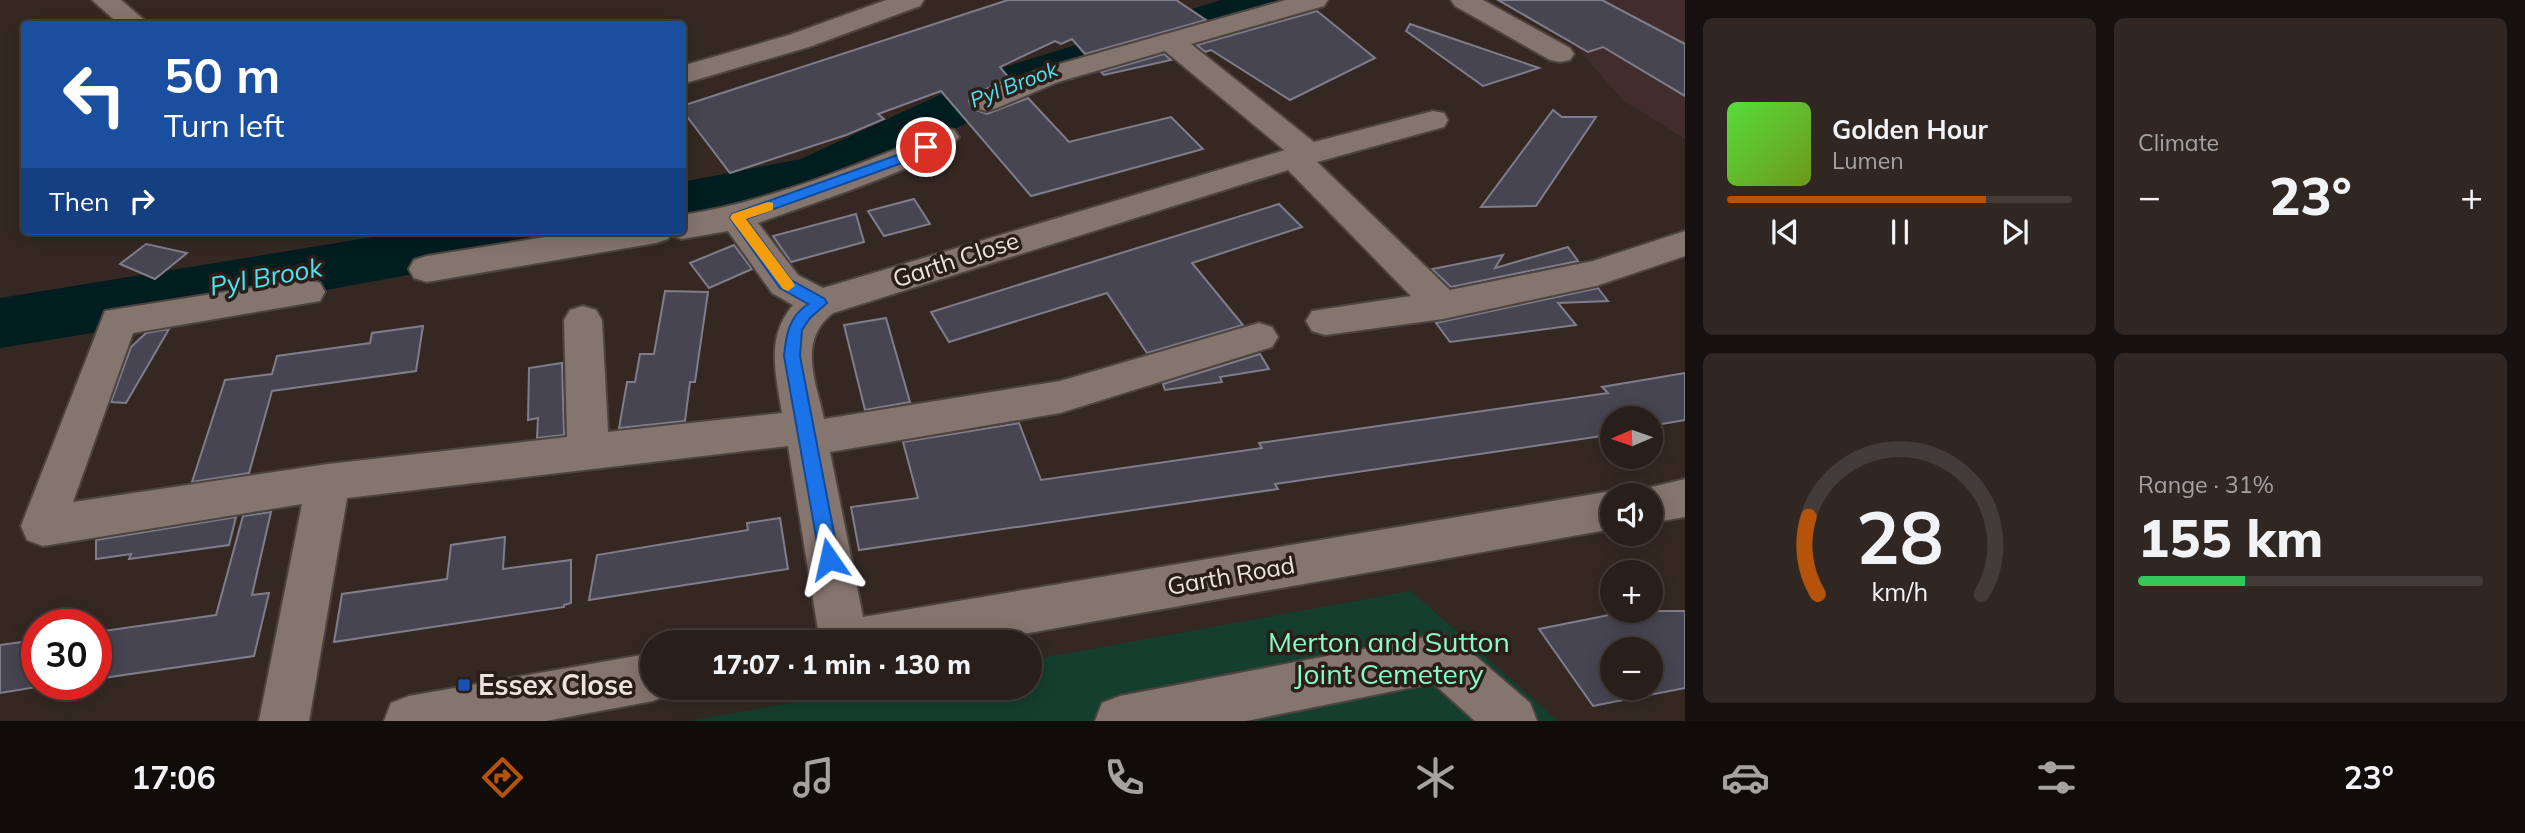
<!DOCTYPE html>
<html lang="en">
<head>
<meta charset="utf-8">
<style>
  :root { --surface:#281e1a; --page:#302723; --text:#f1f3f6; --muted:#a5a2a2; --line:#443c39; --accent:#b45309 }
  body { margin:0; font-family:Mulish,sans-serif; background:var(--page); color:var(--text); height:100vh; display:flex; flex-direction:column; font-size:26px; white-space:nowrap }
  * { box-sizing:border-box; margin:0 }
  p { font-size:23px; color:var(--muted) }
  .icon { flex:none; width:38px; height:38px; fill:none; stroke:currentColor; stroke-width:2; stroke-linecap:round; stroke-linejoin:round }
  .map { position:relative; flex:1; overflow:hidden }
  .panel { display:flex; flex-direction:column; gap:18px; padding:18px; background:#16100e; width:840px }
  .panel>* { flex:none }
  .guide { position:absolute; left:21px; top:21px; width:665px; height:214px; border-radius:7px; box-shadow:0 4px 18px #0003,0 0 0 2px var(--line); background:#1a4fa0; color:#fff; overflow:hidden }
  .needle { width:46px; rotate:268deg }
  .controls { position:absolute; left:1600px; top:406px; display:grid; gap:14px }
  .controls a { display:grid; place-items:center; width:63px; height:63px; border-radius:50%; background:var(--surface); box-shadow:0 4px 18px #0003,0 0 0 2px var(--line); font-size:35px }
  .speed { position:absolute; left:21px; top:609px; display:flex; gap:14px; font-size:35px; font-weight:700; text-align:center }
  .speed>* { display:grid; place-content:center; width:91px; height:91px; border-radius:50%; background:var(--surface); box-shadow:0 4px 18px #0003,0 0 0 2px var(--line); line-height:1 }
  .speed .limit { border:10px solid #d22; background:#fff; color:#111 }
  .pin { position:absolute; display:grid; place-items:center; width:60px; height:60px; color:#fff; margin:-30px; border:4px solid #fff; border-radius:50%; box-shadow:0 2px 7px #0007 }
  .me { position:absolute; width:77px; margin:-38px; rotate:349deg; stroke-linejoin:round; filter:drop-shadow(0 0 5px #0008) }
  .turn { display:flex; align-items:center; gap:24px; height:147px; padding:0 28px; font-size:32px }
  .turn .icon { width:91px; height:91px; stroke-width:2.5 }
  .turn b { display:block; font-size:49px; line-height:60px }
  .then { display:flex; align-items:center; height:66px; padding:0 28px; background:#0003; gap:14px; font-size:26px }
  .big { font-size:52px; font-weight:800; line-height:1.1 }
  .panel .widget { flex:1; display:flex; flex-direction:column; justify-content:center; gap:10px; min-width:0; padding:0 24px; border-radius:10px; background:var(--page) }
  .panel .dial { align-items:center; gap:0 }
  .dial svg { height:182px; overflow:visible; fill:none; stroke:var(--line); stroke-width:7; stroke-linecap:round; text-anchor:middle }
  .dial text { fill:var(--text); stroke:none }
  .song { display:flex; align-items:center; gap:21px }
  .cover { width:84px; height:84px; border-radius:10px; background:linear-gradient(135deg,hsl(110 70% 55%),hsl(80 70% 35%)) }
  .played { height:7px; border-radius:4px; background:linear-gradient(90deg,var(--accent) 75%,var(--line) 75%) }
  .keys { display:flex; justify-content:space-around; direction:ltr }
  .heat { display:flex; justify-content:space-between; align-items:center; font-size:38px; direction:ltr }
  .charge { height:10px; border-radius:5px; background:linear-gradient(90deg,#34c759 31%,var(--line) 0) }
  .panel .tiles { flex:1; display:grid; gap:18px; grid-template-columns:repeat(2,1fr) }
  .trip { position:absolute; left:640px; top:630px; width:402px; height:70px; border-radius:35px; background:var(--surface); box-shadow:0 4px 18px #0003,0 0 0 2px var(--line); font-weight:800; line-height:70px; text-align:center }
  .dock { display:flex; height:112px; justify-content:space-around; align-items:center; background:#100c0a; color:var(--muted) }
  .dock .icon { width:49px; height:49px }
  .dock .selected { color:var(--accent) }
  .dock b { font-size:32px; color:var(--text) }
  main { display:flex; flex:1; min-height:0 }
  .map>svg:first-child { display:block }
</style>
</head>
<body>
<main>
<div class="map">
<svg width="1685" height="721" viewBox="0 0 1685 721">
  <rect width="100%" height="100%" fill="#352823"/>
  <polygon fill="#412d2b" points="1500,0 1685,0 1685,139 1623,100 1572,42"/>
  <polygon fill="#143f2e" points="1411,591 1558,721 689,721 876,688 1031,688 1031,660"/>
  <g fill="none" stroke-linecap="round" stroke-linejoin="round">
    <g fill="#001d20" fill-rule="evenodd">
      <polygon points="1221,0 1293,0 1287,10 1025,94 836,188 682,222 682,182 801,159 989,72"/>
      <polygon points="410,231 562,231 553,246 532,252 117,329 0,348 0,298"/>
    </g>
  </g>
  <g fill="#464551" stroke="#7f7d8b" stroke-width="2" fill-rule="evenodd">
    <polygon points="1008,0 1176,0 1206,20 1085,54 1072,39 1061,44 1055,41 1000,67 1010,79 974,94 969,101 973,109 987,114 1028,98 1069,142 1171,117 1203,149 1031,196 941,91 878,114 884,119 846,135 730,173 682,110 682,106"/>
    <polygon points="1498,0 1602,0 1685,44 1685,96 1603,47 1588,52"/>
    <polygon points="1317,11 1375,58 1290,100 1211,50 1205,52 1197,45"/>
    <polygon points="1410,24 1539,68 1483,86 1406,31"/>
    <polygon points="1164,54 1171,60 1104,75 1101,72"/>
    <polygon points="1553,110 1562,117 1596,117 1536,206 1481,207"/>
    <polygon points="914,199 930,224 884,236 868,211"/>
    <polygon points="1279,204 1302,227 1192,263 1243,325 1147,353 1107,293 949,342 931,312"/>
    <polygon points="856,214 864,242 791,262 773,236"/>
    <polygon points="146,244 187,253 155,279 120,264"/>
    <polygon points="734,245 752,269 709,288 690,263"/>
    <polygon points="1568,247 1578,261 1451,287 1432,269 1503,255 1495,268"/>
    <polygon points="1598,288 1608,301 1558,303 1576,325 1450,342 1436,323"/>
    <polygon points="665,291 708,292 695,382 690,382 685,421 619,428 627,382 635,382 640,354 654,354"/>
    <polygon points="886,318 910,402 865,410 844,325"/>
    <polygon points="423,326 416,371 272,391 249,473 192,482 225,380 272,374 277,356 370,343 372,333"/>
    <polygon points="169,329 126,403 111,402 131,347 146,333"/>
    <polygon points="1260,354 1269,369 1220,377 1222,382 1165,390 1163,384"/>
    <polygon points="562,363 564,435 537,438 538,418 528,420 529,368"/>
    <polygon points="1685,373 1685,420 1650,426 1650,418 1612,418 1612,433 1600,435 1602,436 1275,484 1278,489 859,550 851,507 918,498 903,442 1019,423 1041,480 1262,448 1259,443 1608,393 1602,387"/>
    <polygon points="271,512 252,595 269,593 254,656 96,679 96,632 216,615 243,516"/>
    <polygon points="236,517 229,545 129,559 131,554 96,559 96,540"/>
    <polygon points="780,518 788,569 589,600 597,555 748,530 747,523"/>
    <polygon points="505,537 503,569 571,560 571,603 564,605 564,607 334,642 342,594 447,579 451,545"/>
    <path d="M1629 611H1685V688L1593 706 1539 629ZM1612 649H1650V688H1612Z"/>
    <polygon points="37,640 37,687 0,693 0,645"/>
  </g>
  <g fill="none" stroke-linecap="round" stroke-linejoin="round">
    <defs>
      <g id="minor">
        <polygon points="92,0 121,0 149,24 119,24"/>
        <polygon points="886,0 924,0 920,6 809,47 682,84 682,66 789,35"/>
        <path d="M1286 0H1328L1324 6 1191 44 1314 142 1433 111 1444 113 1448 120 1444 127 1317 162 1450 290 1593 261 1685 231V256L1596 286 1443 319 1325 335 1312 331 1306 321 1312 311 1411 296 1288 170 833 313C797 341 816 381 824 419L1060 381 1259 323 1272 327 1278 337 1272 347 1060 413 830 452 863 617 1612 491 1624 495H1612V529L978 642H820L788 446 347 498 309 721H259L302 504 43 546 27 540 21 526 105 311 307 279 320 283 325 292 320 301 133 333 73 502 328 464 567 437 564 320 570 310 583 306 596 310 602 320 608 432 782 413C776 374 765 338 793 305L772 293 728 231 682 239 670 235 668 239 656 243 427 282 414 278 409 269 414 260 427 256 583 231H682V215C755 204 826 177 894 150 915 142 931 124 954 130L959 137C941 163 795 209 758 223L798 275 823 288 1282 151 1284 150 1165 51 1058 82 997 108 986 111 975 108 971 102 975 96 1038 70Z"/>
        <polygon points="1451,0 1483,0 1570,48 1574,54 1570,60 1560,62 1550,60 1455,6"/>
        <polygon points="1685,479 1685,517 1650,523 1650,495 1632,495 1635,491"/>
        <polygon points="1441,634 1458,641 1530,703 1537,721 1475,721 1433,683 1246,721 1095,721 1102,703 1120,696"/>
        <polygon points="653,653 653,688 673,688 670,694 653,701 546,721 384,721 391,703 409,696"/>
      </g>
    </defs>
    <use href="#minor" stroke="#4e443f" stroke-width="4"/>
    <use href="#minor" fill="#85756f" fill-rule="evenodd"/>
  </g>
  <path fill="#1a73e8" stroke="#114b97" stroke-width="2" d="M926 143 930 144V150L913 159 746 219 791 280 825 299 827 303 810 318 802 330 800 356 839 559 836 565 829 567 823 565 820 559 784 356C786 334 789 317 808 304L780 288 730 218 732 214 903 153Z"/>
  <polygon fill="#f59e0b" points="768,202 773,203 773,210 746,219 793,282 795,286 788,291 783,289 730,218 732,214"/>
  <rect fill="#1a4fb4" stroke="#2b1e19" stroke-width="2.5" x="457" y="678" width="14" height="14" rx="3.5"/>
  <g text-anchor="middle" stroke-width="7" stroke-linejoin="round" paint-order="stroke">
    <g font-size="21" font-style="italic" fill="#48e5f3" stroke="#2b1e19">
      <text transform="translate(1014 85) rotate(-21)" y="7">Pyl Brook</text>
    </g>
    <g font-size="24" fill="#ede4e0" stroke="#2b1e19">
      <text transform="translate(956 260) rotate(-18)" y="8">Garth Close</text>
      <text transform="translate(1231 576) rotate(-10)" y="8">Garth Road</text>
    </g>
    <g font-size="26" font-style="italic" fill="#48e5f3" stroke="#2b1e19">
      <text transform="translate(266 277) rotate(-10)" y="9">Pyl Brook</text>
    </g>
    <g font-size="28" fill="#86fbca" stroke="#2b1e19">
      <text x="1389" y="652">Merton and Sutton<tspan x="1389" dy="32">Joint Cemetery</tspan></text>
    </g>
    <g font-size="28" font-weight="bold" fill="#ede4e0" stroke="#2b1e19" text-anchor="start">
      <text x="478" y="695">Essex Close</text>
    </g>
  </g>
</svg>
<div class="controls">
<a><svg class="needle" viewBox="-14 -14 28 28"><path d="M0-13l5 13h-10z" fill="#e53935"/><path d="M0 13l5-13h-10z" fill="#a5a2a2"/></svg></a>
<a><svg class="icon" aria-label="sound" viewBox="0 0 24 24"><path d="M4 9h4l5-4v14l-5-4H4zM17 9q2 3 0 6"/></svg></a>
<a>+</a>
<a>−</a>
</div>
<div class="speed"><div class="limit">30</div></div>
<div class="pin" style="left:926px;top:147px;background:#d93025"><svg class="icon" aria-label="arrive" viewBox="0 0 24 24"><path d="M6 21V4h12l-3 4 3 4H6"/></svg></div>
<svg class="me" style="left:829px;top:559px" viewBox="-20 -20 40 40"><path d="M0-17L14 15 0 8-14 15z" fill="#1a73e8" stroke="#fff" stroke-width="4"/></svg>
<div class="trip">17:07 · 1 min · 130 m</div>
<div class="guide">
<div class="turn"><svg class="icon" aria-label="left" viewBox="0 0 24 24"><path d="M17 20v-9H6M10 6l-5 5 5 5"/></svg><div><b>50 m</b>Turn left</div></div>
<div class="then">Then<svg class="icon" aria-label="right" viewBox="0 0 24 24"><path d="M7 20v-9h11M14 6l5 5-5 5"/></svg></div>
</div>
</div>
<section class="panel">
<div class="tiles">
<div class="widget">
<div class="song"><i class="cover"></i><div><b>Golden Hour</b><p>Lumen</p></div></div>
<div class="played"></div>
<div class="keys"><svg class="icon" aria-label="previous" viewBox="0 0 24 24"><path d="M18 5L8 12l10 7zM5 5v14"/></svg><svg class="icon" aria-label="pause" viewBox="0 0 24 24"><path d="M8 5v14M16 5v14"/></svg><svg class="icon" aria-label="next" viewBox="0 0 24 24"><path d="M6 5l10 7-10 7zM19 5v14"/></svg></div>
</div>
<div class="widget"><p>Climate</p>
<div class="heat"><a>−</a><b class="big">23°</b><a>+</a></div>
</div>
<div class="widget dial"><svg viewBox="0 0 100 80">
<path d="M14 69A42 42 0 1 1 86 69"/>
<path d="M14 69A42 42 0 0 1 10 35" stroke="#b45309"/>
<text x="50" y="56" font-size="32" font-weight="700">28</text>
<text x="50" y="72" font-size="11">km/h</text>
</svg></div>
<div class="widget"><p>Range · 31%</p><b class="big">155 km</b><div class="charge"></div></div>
</div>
</section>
</main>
<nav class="dock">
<b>17:06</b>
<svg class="icon selected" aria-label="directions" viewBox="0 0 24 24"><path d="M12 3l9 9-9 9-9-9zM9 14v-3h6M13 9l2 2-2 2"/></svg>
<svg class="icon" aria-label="music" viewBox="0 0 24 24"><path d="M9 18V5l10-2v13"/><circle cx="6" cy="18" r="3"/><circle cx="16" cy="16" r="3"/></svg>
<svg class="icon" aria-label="phone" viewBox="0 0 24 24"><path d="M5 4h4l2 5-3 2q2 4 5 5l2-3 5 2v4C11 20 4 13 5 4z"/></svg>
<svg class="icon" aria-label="climate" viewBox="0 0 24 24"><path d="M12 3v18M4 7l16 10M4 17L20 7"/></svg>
<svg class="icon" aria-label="car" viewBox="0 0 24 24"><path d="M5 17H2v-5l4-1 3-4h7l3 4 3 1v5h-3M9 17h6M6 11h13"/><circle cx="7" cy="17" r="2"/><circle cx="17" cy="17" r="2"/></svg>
<svg class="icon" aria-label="filters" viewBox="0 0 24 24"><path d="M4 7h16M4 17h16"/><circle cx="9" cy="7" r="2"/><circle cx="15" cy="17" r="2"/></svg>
<b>23°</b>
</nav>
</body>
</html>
